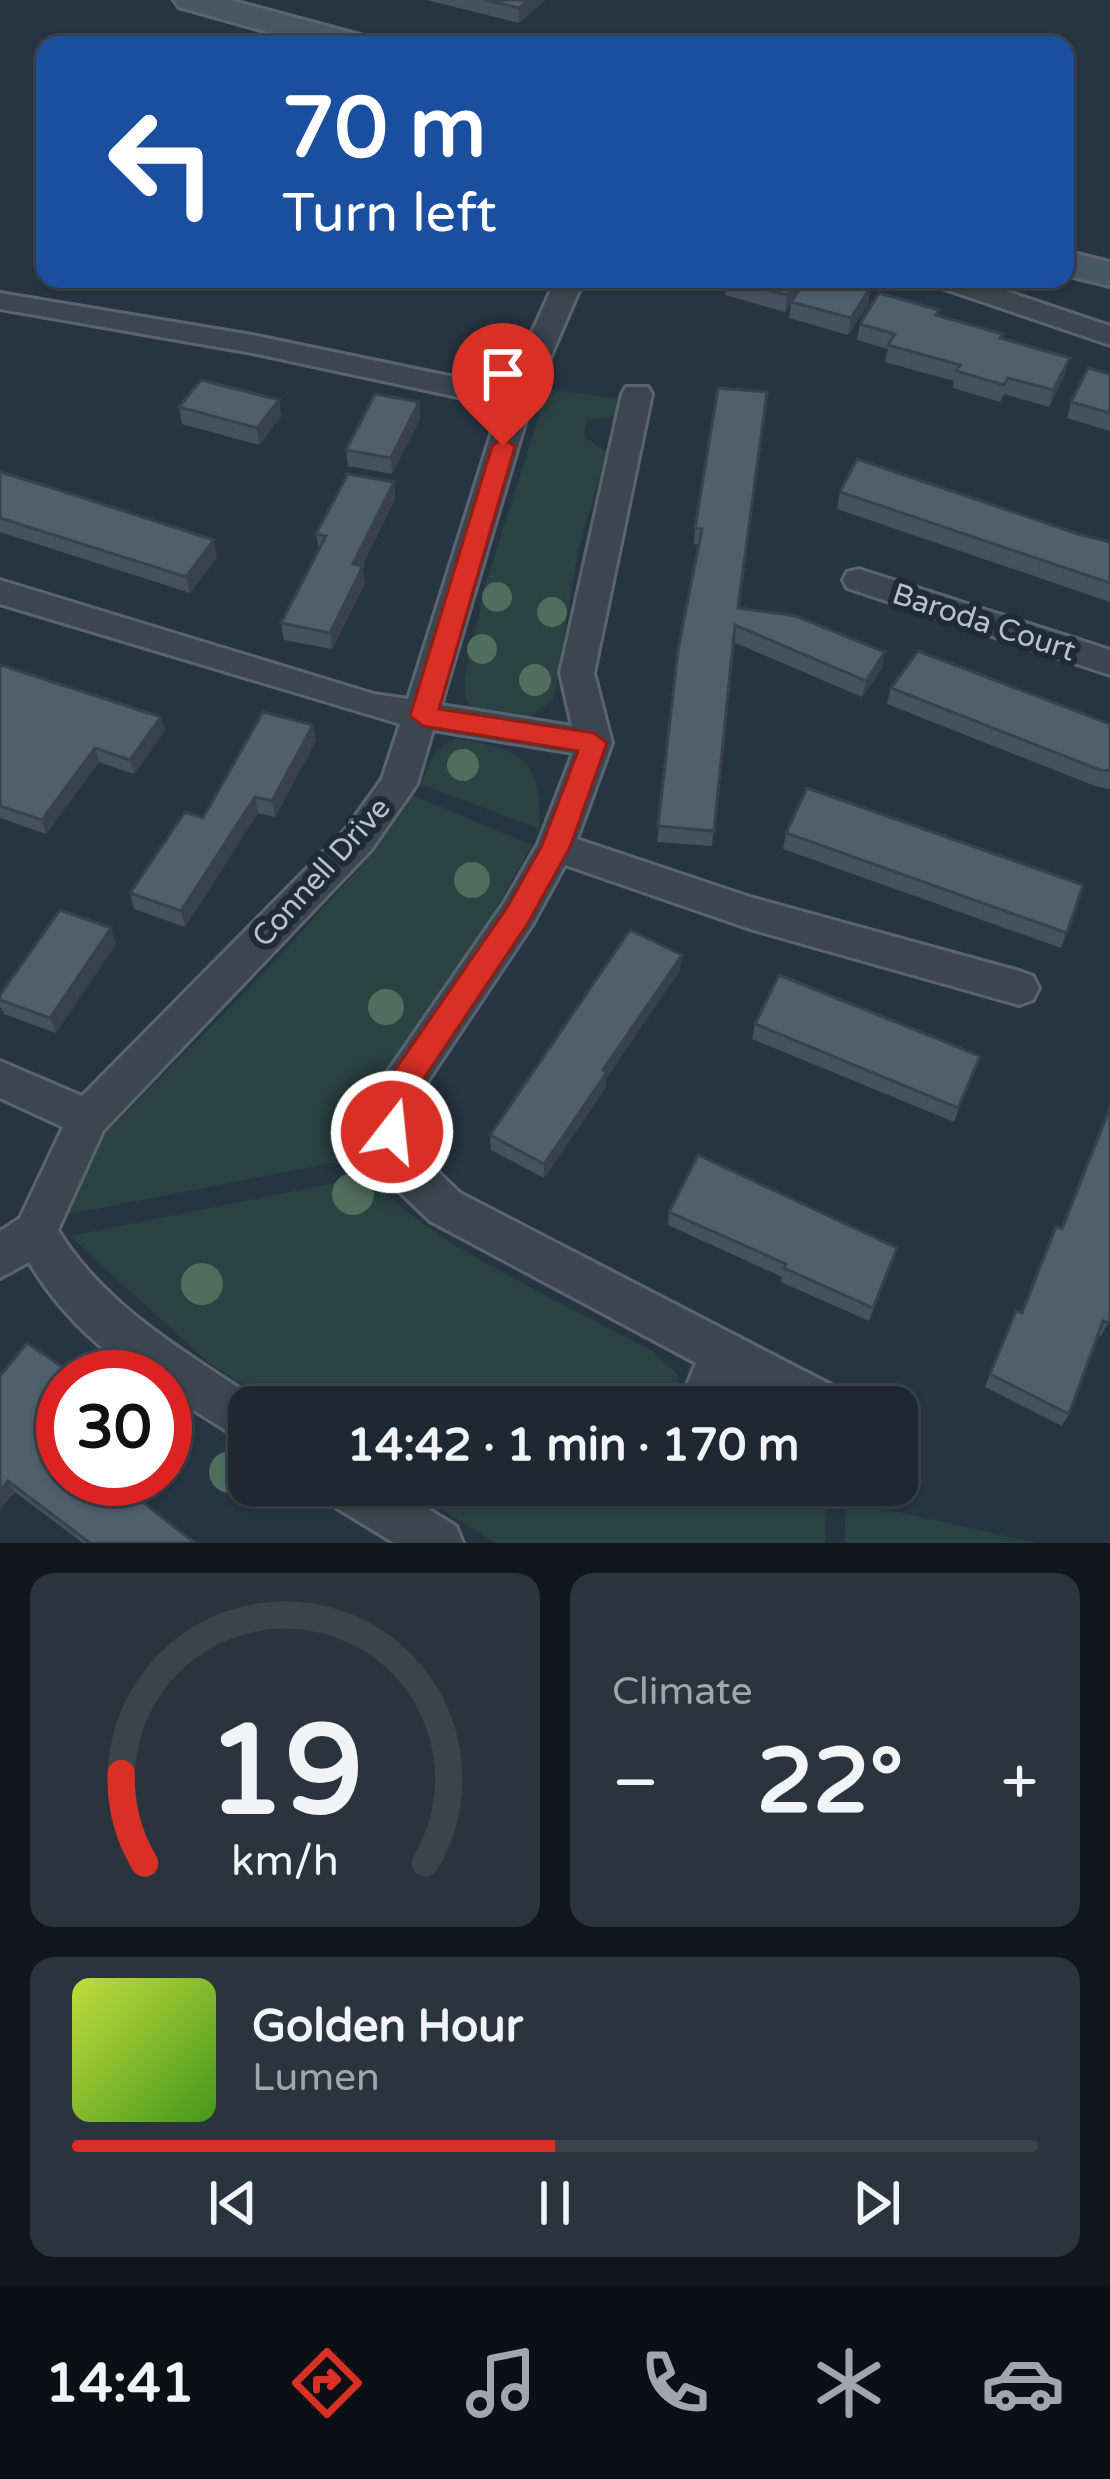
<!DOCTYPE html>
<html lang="en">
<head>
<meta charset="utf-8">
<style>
  :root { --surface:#1d2832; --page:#2a343e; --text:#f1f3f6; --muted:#a0a6ac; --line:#3b444d; --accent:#d93025 }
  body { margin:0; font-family:"Varela Round",sans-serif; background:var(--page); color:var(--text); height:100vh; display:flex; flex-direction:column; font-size:45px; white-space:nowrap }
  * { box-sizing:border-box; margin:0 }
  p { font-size:39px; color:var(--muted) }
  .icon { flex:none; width:66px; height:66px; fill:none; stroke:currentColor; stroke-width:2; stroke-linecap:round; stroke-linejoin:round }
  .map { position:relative; height:1543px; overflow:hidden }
  .panel { display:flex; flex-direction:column; gap:30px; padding:30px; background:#10161c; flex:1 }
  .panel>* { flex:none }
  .banner { position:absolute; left:36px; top:36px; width:1038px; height:252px; border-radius:24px; box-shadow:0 3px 9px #0004,0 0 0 3px var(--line); background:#1a4fa0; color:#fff; overflow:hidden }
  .speed { position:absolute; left:36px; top:1350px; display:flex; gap:24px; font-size:60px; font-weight:700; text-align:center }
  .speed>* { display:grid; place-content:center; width:156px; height:156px; border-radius:50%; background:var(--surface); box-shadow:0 3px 9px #0004,0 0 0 3px var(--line); line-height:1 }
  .speed .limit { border:18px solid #d22; background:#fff; color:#111 }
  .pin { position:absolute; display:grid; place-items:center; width:102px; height:102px; color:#fff; margin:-123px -51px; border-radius:50% 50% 50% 0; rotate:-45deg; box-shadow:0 0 12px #0007 }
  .pin .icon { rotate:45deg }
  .me { position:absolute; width:132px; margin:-66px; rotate:16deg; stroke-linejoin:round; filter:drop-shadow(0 0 9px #0008) }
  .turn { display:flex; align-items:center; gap:42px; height:252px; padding:0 48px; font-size:54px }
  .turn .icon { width:156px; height:156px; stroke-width:2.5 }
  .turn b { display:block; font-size:84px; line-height:102px }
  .big { font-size:90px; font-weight:700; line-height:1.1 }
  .panel .tile { flex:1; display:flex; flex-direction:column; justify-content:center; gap:18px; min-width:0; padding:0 42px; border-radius:24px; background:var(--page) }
  .panel .dial { align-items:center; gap:0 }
  .dial svg { height:312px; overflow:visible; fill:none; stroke:var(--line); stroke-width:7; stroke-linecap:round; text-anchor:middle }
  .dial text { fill:var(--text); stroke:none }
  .song { display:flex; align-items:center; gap:36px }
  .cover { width:144px; height:144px; border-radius:18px; background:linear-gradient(135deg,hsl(70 70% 55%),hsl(100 70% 35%)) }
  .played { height:12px; border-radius:6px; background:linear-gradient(90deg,var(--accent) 50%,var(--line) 50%) }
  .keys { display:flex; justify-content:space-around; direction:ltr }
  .heat { display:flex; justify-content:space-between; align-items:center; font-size:66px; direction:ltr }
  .panel .tiles { flex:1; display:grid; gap:30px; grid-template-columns:1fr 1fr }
  .tile:last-child { grid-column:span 2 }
  .trip { position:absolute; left:228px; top:1386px; width:690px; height:120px; border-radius:24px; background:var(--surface); box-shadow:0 3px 9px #0004,0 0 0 3px var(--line); font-weight:700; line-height:120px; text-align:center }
  .menu { display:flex; height:192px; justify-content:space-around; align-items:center; background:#0c1014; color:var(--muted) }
  .menu .icon { width:84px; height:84px }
  .menu .on { color:var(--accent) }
  .menu b { font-size:54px; color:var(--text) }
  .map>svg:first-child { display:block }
</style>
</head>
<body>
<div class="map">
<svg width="1110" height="1543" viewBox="0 0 1110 1543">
  <rect width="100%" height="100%" fill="#273542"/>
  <g fill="#294242">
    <polygon points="547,389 622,399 620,411 610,418 587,420 584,437 607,452 578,551 554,698 530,717 495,721 476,712 465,697 465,677 485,587"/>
    <path d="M457 739C520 748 545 761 539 829L421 784C429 762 434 747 457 739Z"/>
    <polygon points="410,794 532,845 462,968 379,1092 364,1124 364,1157 64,1215 85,1154 262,975 364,863"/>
    <path d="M370 1176C423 1242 573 1307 651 1350L677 1373 682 1407H278L207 1362 70 1236Z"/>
    <polygon points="403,1485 827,1485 825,1543 495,1543"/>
    <polygon points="846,1500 1037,1543 844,1543"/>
  </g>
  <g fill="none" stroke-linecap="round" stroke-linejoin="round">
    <defs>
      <g id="street">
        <path d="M556 279H584L532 400 441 705 572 726 560 673 622 394 626 387H648L652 394 594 673 612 743 577 839 750 897 1019 971 1033 976 1039 988 1033 1000 1019 1005 750 929 565 865 532 925 409 1109 415 1150 460 1193 843 1391 850 1407H780L734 1383 724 1407H678L696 1363 430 1221 380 1173 374 1159 367 1106 373 1093 504 903 538 844 573 753 433 730 417 784 371 850 103 1131 58 1230C106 1309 191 1355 266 1406L249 1407V1445L165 1392V1377C117 1377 52 1303 29 1262L0 1278V1231L20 1218 63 1127 0 1098V1061L82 1096 345 830 382 779 400 724 0 604V580L374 694 408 699 500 406 252 353 0 309V293L252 335 507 388Z"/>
        <polygon points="929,279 970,279 1110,326 1110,345 933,285"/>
        <polygon points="859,569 1110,650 1110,675 847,588 843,580 847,572"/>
        <polygon points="320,1485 389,1485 456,1526 463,1543 394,1543 327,1502"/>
      </g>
      <g id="secondary">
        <polygon points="174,0 230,0 367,37 372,45 314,45 179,7"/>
        <polygon points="1065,251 1110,262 1110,286 1065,275"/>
      </g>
    </defs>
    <use href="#street" stroke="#59646f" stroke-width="6"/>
    <use href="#secondary" stroke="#59646f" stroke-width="6"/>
    <use href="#street" fill="#3b4651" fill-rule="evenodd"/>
    <use href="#secondary" fill="#495664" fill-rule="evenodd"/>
  </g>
  <g fill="#4f6e5e">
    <circle cx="497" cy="597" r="15"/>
    <circle cx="552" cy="612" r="15"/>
    <circle cx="482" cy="649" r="15"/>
    <circle cx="535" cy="680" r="16"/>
    <circle cx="463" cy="765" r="16"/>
    <circle cx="472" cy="880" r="18"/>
    <circle cx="386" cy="1007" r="18"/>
    <circle cx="353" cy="1194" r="21"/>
    <circle cx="202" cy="1284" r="21"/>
    <circle cx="230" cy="1472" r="21"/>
  </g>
  <g fill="#45525d">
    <polygon points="426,0 545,0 519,23"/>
    <polygon points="688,279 806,279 870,288 868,305 848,335 789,318 791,303 785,312 725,295 726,286 723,290"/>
    <polygon points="938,316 1003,334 1002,338 1065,374 1049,407 1004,394 1000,402 953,388 954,381 885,362 888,349 857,340 860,324"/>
    <polygon points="1110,374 1110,431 1067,418 1071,402"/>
    <polygon points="718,388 738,608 882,668 862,697 733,642 712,846 657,842 699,545 694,544 695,528"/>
    <polygon points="279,400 281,417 259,445 182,424 179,407"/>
    <polygon points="419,402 420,419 392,474 348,466 346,450"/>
    <polygon points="0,472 217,557 190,593 0,532"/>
    <polygon points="394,482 395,499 362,566 365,583 332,649 284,640 281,623 319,550 316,534"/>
    <polygon points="840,492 1078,534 1110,542 1110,602 837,509"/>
    <polygon points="0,665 165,731 134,774 99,762 46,834 0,818"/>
    <polygon points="891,688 1110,724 1110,789 1095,786 887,704"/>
    <polygon points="313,725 316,741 275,817 258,813 185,927 134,909 130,893 203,818"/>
    <polygon points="786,833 1083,885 1061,948 783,849"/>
    <polygon points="116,944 56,1033 4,1014 0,1006 0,995"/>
    <polygon points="682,955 680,970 606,1079 606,1087 544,1178 491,1150 490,1135"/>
    <polygon points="755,1024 980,1056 954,1122 752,1039"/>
    <polygon points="1110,1105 1110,1319 1101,1336 1098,1335 1069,1414 1062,1426 985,1387 1016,1311 1021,1313 1056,1227 1061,1229"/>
    <polygon points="669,1212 893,1262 869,1321 781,1282 782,1277 668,1225"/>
    <polygon points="0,1376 122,1486 195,1543 83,1543 15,1492 0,1509"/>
  </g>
  <g fill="#38424c">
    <polygon points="528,0 545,0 519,23 519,8"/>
    <polygon points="798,279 806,279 805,282 785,312 787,295"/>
    <polygon points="870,288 868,305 848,335 851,318"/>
    <polygon points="1070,358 1065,374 1049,407 1053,390"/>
    <polygon points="279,400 281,417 259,445 257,428"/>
    <polygon points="419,402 420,419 392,474 391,458"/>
    <polygon points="394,482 395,499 355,581 353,564"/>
    <polygon points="214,540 217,557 190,593 186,577"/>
    <polygon points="363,566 365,583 332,649 330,633"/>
    <polygon points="885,652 882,668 862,697 866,681"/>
    <polygon points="161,717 165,731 134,774 130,760"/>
    <polygon points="313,725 316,741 275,817 272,801"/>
    <polygon points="95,748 99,762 46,834 42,820"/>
    <polygon points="255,797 258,813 185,927 181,911"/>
    <polygon points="111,928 116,944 56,1033 50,1018"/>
    <polygon points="682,955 680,970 606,1079 606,1087 544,1178 544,1164 603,1070"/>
    <polygon points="8,1481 15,1492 0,1509 0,1491"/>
  </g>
  <g fill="#505f6c" stroke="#38424c" stroke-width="3">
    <polygon points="485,0 528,0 519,8"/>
    <polygon points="729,279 798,279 787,295"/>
    <polygon points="807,279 837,279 870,288 851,318 791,302"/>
    <polygon points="879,293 939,310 936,315 1003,334 1000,338 1070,358 1053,390 1008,378 1004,385 956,371 960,365 888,345 895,334 860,324"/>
    <polygon points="1088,368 1110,374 1110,413 1071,402"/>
    <polygon points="201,380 279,400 257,428 179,407"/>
    <polygon points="718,388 767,392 738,608 796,616 885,652 866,681 735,625 714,831 658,826 678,650 702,529 695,528"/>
    <polygon points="375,394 419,402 391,458 346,450"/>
    <polygon points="857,459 1078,534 1110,542 1110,583 840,492"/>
    <polygon points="0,472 46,486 214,540 186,577 0,518"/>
    <polygon points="348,474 394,482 353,564 363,566 330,633 281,623 326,536 316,534"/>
    <polygon points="918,651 1110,724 1110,771 1100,770 891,688"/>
    <polygon points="0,665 161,717 130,760 95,748 42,820 0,806"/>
    <polygon points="263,712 313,725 272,801 255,797 181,911 130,893 185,812 203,818"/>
    <polygon points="807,788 1083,885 1067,933 786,833"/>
    <polygon points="60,910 111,928 50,1018 0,1000 0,995"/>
    <polygon points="630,930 682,955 603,1070 607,1072 544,1164 490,1135"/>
    <polygon points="779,975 980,1056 958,1108 755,1024"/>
    <polygon points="1110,1108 1110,1319 1109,1323 1103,1321 1069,1414 990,1374 1016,1311 1022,1313 1056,1227 1062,1229"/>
    <polygon points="698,1155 897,1248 873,1308 784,1268 786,1264 669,1212"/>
    <polygon points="27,1343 77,1377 63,1377 63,1479 113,1479 195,1543 90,1543 8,1481 0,1491 0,1376"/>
  </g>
  <path fill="#d93025" stroke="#8d1f18" stroke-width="3" d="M503 438 515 446 439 709 594 733 607 743 570 847 528 923 404 1108 407 1132 403 1142 392 1146 380 1142C373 1128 370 1110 377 1096L508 906 542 845 578 751 423 726 410 716 492 446Z"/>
  <g text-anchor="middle" stroke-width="12" stroke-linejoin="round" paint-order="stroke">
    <g font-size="30" fill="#b8c1cb" stroke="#1f2b37">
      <text transform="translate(984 622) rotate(18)" y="10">Baroda Court</text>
      <text transform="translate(321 872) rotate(-48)" y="10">Connell Drive</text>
    </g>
  </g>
</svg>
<div class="speed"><div class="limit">30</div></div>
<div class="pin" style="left:503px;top:446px;background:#d93025"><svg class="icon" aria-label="arrive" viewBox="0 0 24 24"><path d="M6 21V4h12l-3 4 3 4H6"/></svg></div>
<svg class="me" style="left:392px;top:1132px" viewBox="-20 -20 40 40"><circle r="17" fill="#d93025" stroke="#fff" stroke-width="3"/><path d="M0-11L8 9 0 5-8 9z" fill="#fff"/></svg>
<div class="trip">14:42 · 1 min · 170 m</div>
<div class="banner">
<div class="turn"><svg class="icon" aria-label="left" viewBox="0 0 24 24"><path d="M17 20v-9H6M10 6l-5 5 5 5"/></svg><div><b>70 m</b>Turn left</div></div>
</div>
</div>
<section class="panel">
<div class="tiles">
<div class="tile dial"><svg viewBox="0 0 100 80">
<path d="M14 69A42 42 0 1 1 86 69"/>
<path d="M14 69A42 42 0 0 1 8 46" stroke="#d93025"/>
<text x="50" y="56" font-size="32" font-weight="700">19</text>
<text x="50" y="72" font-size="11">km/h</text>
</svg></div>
<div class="tile"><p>Climate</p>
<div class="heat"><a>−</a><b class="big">22°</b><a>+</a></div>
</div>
<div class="tile">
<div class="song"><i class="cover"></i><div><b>Golden Hour</b><p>Lumen</p></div></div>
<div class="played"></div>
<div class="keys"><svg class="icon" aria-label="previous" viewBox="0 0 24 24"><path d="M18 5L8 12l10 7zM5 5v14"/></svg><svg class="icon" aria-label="pause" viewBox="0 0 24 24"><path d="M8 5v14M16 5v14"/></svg><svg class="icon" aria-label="next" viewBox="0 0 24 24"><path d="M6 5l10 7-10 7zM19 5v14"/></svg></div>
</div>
</div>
</section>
<nav class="menu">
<b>14:41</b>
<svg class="icon on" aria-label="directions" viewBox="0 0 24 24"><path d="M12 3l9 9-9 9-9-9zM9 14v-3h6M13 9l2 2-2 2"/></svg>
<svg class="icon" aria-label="music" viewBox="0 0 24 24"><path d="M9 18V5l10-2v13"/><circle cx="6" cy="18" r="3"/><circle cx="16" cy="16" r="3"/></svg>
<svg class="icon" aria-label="phone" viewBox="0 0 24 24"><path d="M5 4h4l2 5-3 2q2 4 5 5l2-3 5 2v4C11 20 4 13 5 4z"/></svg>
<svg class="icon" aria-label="climate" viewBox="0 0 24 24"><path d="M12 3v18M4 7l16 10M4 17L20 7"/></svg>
<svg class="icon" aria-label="car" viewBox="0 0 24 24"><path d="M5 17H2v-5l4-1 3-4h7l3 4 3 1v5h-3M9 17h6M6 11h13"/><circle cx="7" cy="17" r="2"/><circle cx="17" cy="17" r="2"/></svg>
</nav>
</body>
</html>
